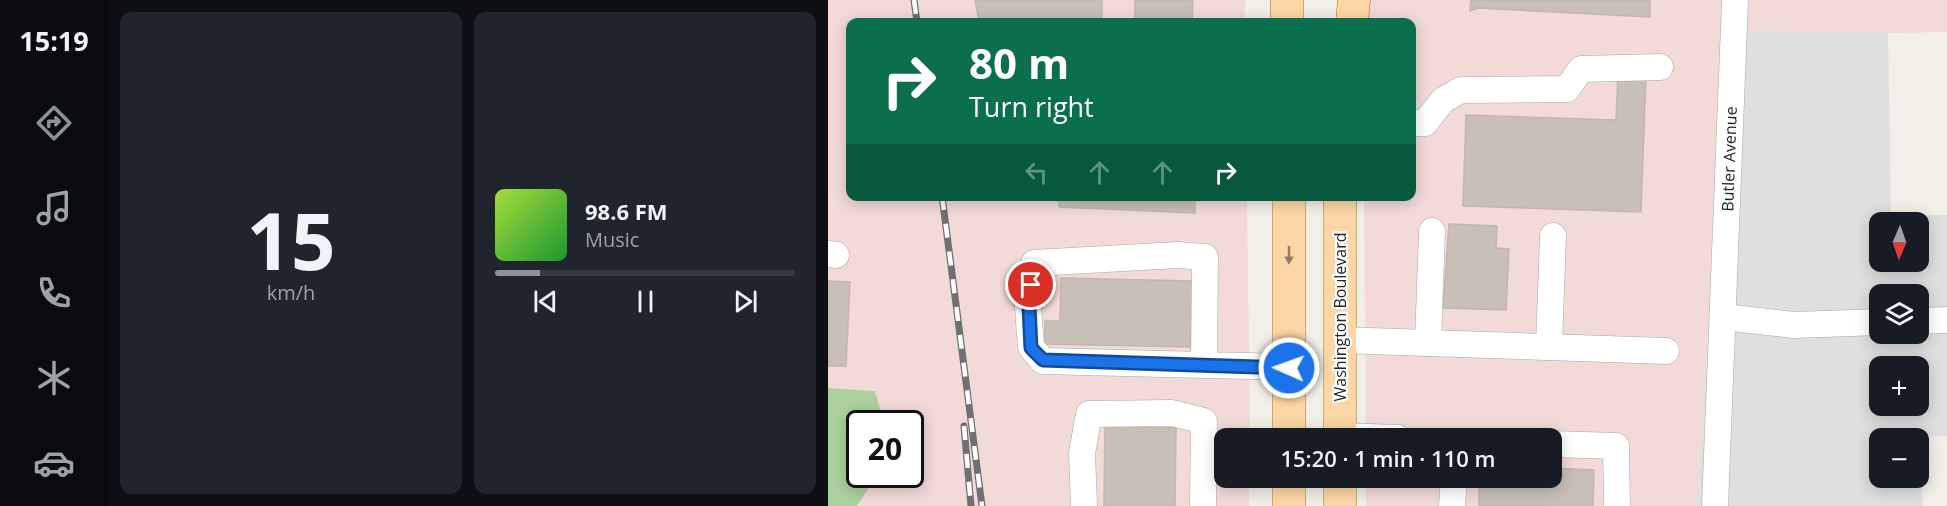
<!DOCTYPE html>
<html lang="en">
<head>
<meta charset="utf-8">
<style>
  :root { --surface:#171b24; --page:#20242c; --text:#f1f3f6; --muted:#9ea1a6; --line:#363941; --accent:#8c9099 }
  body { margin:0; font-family:"Open Sans",sans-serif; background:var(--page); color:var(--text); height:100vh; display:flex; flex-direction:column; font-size:22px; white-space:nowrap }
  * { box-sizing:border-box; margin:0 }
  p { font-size:20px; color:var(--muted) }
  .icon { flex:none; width:33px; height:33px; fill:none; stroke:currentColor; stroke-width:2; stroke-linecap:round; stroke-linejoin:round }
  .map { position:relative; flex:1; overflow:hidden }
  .sheet { display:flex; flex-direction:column; gap:12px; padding:12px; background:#0d0f14; width:720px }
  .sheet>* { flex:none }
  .hud { position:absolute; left:18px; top:18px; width:570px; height:183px; border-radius:12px; box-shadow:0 3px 15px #0003; background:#0b6e4f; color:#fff; overflow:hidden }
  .needle { width:39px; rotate:182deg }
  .tools { position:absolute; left:1041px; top:212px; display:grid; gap:12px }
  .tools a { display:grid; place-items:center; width:60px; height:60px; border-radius:12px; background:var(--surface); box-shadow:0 3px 15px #0003; font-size:30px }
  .speed { position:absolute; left:18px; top:410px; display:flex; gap:12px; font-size:30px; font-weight:700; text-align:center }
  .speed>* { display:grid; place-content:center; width:78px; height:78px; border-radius:50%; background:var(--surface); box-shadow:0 3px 15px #0003; line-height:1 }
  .speed .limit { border:3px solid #111; border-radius:9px; background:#fff; color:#111 }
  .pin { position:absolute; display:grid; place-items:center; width:51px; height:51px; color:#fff; margin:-26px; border:3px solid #fff; border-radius:50%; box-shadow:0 2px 6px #0007 }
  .me { position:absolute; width:66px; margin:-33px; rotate:272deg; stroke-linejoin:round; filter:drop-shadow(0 0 4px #0008) }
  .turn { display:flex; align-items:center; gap:21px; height:126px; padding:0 24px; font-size:27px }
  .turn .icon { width:78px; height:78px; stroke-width:2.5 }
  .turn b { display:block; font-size:42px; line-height:51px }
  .lanes { display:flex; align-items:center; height:57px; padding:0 24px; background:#0003; justify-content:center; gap:30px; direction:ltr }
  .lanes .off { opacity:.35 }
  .sheet .tile { flex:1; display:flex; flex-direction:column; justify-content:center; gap:9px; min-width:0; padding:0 21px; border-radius:12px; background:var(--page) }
  .sheet .dial { align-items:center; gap:0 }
  .dial b { font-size:78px; line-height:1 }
  .song { display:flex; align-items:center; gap:18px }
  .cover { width:72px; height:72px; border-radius:9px; background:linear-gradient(135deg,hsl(80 70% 55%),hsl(130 70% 35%)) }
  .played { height:6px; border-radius:3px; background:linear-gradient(90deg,var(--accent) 15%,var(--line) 15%) }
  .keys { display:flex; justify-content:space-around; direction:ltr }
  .sheet .tiles { flex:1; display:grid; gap:12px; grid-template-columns:repeat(2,1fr) }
  .trip { position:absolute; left:386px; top:428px; width:348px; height:60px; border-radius:12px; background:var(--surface); box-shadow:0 3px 15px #0003; font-weight:600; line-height:60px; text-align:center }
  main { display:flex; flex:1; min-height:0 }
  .menu { display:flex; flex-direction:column; width:108px; justify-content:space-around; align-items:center; background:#090b0e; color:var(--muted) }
  .menu .icon { width:42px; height:42px }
  .menu .current { color:var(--accent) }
  .menu b { font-size:27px; color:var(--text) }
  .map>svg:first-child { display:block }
</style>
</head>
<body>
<main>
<nav class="menu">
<b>15:19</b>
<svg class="icon current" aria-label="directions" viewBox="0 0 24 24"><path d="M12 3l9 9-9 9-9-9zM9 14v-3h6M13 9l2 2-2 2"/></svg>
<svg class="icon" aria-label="music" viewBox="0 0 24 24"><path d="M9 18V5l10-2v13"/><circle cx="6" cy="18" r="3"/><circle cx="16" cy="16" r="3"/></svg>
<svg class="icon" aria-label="phone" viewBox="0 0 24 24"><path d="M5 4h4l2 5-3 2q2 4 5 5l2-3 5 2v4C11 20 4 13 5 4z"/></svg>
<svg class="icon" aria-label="climate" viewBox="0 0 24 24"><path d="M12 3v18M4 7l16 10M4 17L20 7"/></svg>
<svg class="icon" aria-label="car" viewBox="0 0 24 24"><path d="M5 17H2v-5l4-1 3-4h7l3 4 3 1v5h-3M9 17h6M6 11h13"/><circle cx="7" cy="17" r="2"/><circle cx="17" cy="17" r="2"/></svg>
</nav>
<section class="sheet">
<div class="tiles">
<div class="tile dial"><b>15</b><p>km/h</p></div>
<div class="tile">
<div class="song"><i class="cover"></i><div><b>98.6 FM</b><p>Music</p></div></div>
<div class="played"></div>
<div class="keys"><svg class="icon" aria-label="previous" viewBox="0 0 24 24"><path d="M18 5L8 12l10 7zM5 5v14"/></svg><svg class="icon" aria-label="pause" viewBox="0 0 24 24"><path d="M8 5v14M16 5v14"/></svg><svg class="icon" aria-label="next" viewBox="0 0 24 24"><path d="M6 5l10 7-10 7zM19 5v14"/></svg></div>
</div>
</div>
</section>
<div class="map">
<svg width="1119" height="506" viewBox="0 0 1119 506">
  <rect width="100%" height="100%" fill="#f2efe9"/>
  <g fill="#e0dfdf" fill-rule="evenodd">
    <path d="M916 30 1060 33 1063 216 1119 215V309H1091L1090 294H1052L1051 311 967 314 906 307ZM1052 222H1090V261H1052Z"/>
    <polygon points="889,180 877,506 869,506"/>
    <path d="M905 330 966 336 1119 331V436L1052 438V477H1090L1091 459 1095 506H897ZM1052 366H1090V405H1052Z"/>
  </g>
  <g fill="#f2dad9">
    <polygon points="0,0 417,0 417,22 22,22 22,196 419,197 422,438 396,438 396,477 421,477 421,506 29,506 42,486 45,474 82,474 82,423 56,423 47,391 0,388"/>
    <polygon points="536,0 897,0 889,180 869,506 538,506 538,477 723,477 723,438 538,438 536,197 584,196 584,22 535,22"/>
    <polygon points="917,0 1119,0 1119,32 1060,33 916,30"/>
  </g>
  <polygon fill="#add19e" points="0,388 47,391 56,423 32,423 32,474 45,474 42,486 29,506 0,506"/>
  <g fill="#c7bfb8" stroke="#c4b6ab" stroke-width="1.5">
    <polygon points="147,0 274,0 274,22 151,22"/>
    <polygon points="307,0 365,0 364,22 307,22"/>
    <polygon points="643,0 822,0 822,17 650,8 642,11"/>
    <polygon points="790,74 818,75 813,212 635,206 638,115 788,120"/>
    <polygon points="231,196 367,196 367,213 231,207"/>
    <polygon points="621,224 669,226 668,248 681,249 678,310 615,308"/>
    <polygon points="233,278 364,281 363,347 217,344 217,321 232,321"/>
    <polygon points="0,281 22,282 18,366 0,366"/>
    <polygon points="277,426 348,428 347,506 276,506"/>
    <polygon points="723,468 766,470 765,506 651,506 651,477 723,477"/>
  </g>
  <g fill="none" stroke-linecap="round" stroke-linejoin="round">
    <defs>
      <g id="minor">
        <polyline points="584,123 597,123 615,100 633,90 739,89 753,69 832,67"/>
        <polyline points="0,254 8,255"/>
        <polyline points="896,317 966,325 1052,322"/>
        <polyline points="1090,321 1119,320"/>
        <polyline points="512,340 600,343 604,231"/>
        <polyline points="600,343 838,351"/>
        <polyline points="721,347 725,236"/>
        <polyline points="376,365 215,361 203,347 200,307 206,263 350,255 377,257 376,365 461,367"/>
        <polyline points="512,436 570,438"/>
        <polyline points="723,444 788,446 789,506"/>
        <polyline points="256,506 254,453 261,414 344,413 376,421 375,506"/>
        <polyline points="624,506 626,477"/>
        <polyline points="887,506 907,0"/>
      </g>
      <g id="major">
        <polyline points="459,0 459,22"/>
        <polyline points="524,22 526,0"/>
        <polyline points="461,438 461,196"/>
        <polyline points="512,438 512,196"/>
        <polyline points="461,506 461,477"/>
        <polyline points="512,506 512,477"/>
      </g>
    </defs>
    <use href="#minor" stroke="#a9a9a9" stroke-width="27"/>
    <use href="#major" stroke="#a06b00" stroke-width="33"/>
    <use href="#minor" stroke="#fff" stroke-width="26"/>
    <use href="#major" stroke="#fcd6a4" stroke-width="32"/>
    <defs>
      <g id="rail">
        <polyline points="86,0 89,22"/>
        <polyline points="114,196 154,506"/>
        <polyline points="136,426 143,506"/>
      </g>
    </defs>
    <use href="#rail" stroke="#707070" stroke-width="7"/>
    <use href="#rail" stroke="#fff" stroke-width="4.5" stroke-dasharray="14" stroke-linecap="butt"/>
  </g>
  <defs><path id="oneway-solid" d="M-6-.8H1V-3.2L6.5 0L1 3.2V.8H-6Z" transform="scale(1.5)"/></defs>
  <use fill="#8f7c63" href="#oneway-solid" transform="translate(461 255) rotate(90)"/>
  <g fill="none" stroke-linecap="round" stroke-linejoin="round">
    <defs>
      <polyline id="route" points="203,285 201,307 203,348 215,360 461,368"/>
    </defs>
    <use href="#route" stroke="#114b97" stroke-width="15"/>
    <use href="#route" stroke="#1a73e8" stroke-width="10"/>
  </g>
  <g text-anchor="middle" stroke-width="4.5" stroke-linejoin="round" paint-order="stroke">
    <g font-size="16" fill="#222" stroke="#fff">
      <text transform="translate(901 159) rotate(-88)" y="6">Butler Avenue</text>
      <text transform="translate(512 317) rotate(-90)" y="6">Washington Boulevard</text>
    </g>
  </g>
</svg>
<div class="tools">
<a><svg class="needle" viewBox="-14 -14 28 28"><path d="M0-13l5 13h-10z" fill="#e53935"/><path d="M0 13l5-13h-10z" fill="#9ea1a6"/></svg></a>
<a><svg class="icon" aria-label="layers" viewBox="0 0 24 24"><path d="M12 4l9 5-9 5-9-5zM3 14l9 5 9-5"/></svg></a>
<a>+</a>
<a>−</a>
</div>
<div class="speed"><div class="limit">20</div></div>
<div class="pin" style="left:203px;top:285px;background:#d93025"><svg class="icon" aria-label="arrive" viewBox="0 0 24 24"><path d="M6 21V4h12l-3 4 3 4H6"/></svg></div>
<svg class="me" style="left:461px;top:368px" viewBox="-20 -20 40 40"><circle r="17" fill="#1a73e8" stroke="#fff" stroke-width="3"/><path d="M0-11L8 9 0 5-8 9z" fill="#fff"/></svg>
<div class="trip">15:20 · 1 min · 110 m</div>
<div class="hud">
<div class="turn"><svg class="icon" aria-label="right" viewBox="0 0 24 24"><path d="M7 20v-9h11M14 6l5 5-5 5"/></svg><div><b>80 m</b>Turn right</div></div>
<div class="lanes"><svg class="icon off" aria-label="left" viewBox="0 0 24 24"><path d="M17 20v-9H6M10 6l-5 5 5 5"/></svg><svg class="icon off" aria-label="ahead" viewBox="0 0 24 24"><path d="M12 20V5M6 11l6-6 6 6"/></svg><svg class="icon off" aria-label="ahead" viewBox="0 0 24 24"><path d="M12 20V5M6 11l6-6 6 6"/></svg><svg class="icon" aria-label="right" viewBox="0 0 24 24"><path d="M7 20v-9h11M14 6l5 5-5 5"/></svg></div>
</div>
</div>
</main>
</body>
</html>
